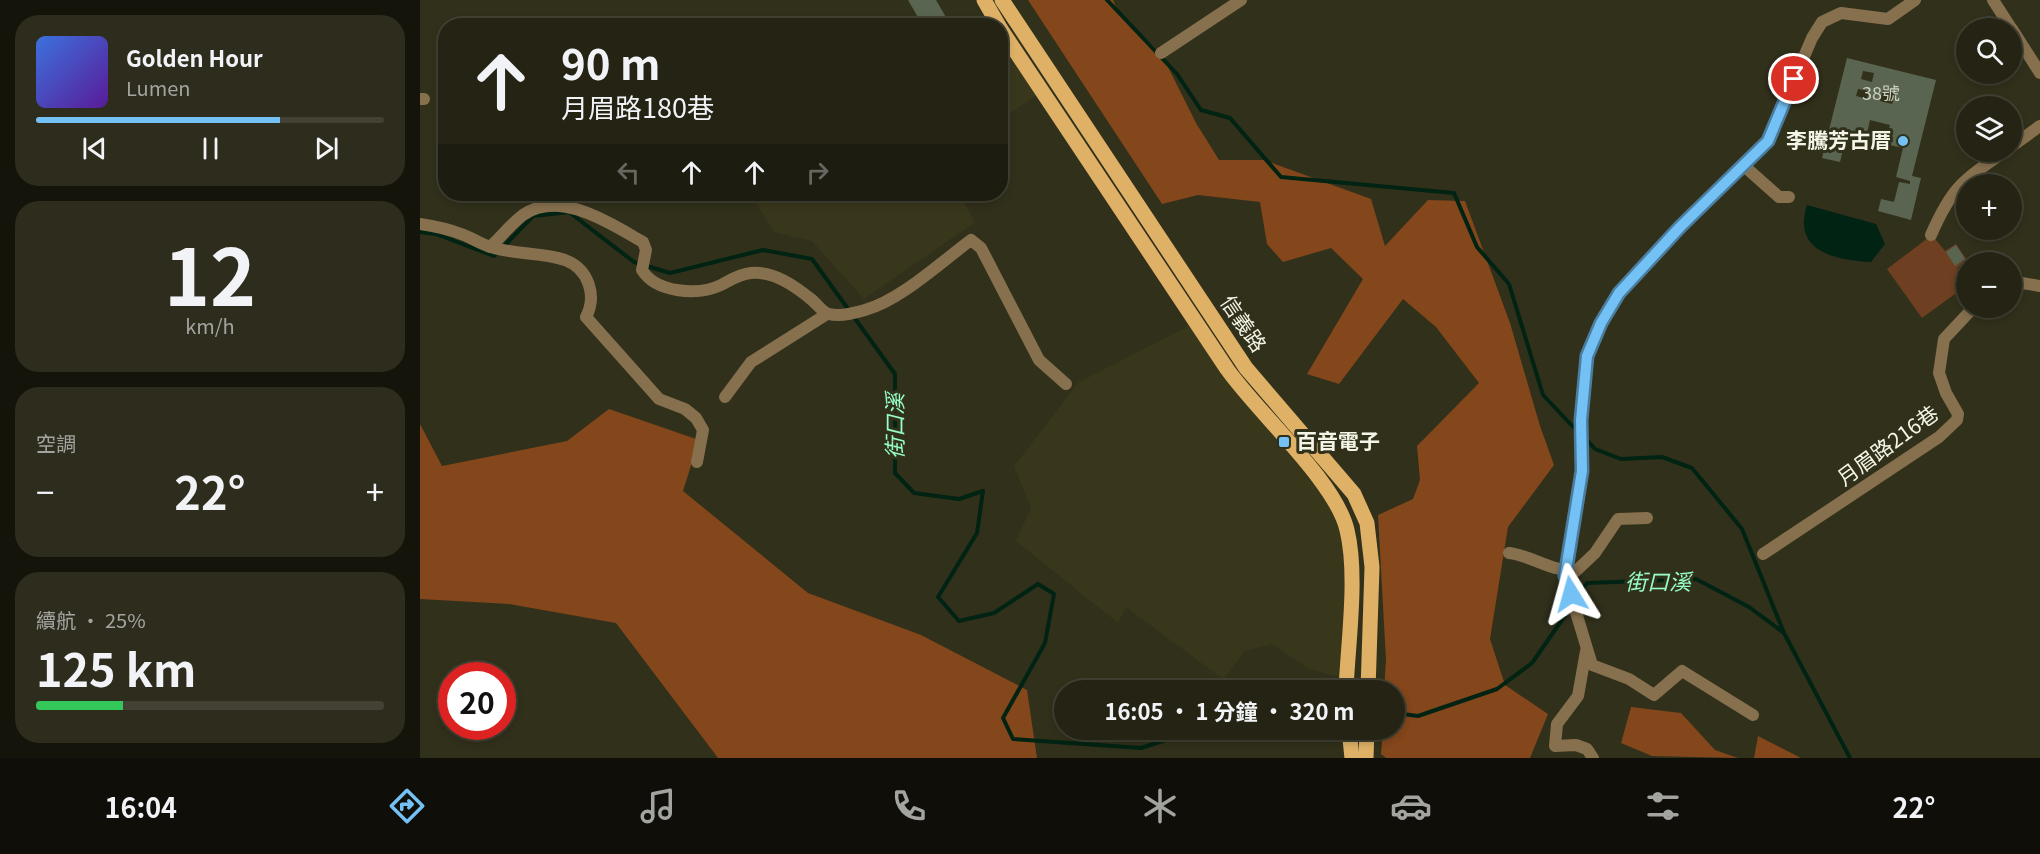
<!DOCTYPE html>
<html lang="zh-TW">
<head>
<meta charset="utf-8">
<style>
  :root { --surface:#252414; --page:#2d2c1d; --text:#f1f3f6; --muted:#a3a4a0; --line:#424134; --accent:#73c1f5 }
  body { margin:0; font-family:Georgia,"Noto Sans TC",serif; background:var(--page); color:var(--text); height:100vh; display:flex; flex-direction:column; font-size:22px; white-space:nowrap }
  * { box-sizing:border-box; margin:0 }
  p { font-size:20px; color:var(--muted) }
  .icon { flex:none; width:33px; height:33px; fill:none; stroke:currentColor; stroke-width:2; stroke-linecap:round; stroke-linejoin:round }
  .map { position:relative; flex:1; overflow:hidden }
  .side { display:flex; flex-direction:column; gap:15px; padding:15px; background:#14140b; width:420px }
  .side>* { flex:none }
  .hud { position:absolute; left:18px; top:18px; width:570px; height:183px; border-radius:24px; box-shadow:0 3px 9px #0003,0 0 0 2px var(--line); background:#252414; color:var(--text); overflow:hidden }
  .tools { position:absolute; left:1536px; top:18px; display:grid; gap:12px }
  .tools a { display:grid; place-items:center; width:66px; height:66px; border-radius:50%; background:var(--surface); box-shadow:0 3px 9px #0003,0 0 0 2px var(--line); font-size:30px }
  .speed { position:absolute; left:18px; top:662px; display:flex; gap:12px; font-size:30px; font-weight:700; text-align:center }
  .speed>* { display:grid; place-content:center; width:78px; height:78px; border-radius:50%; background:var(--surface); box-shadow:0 3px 9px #0003,0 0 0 2px var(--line); line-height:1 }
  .speed .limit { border:9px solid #d22; background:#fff; color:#111 }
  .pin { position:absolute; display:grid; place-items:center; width:51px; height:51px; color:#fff; margin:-26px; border:3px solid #fff; border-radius:50%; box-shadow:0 2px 6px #0007 }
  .me { position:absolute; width:66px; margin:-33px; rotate:352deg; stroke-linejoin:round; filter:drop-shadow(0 0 4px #0008) }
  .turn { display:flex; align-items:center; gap:21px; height:126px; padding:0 24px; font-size:27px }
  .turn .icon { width:78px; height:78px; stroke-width:2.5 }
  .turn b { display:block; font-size:42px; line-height:51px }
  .lanes { display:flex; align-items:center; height:57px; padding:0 24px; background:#0003; justify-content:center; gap:30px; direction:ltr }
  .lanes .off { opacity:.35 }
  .big { font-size:45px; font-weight:700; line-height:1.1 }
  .side .tile { flex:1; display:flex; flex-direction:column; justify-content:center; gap:9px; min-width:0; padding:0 21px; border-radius:24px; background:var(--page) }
  .side .dial { align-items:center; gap:0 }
  .dial b { font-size:78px; line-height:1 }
  .song { display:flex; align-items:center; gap:18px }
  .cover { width:72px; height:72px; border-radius:9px; background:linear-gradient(135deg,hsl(220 70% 55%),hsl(270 70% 35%)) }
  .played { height:6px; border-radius:3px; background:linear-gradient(90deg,var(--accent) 70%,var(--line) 70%) }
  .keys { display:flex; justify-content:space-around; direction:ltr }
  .heat { display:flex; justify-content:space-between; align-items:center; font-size:33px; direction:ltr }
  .charge { height:9px; border-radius:4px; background:linear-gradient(90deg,#34c759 25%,var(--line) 0) }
  .trip { position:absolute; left:634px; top:680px; width:351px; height:60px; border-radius:30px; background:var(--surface); box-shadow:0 3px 9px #0003,0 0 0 2px var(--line); font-weight:700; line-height:60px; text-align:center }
  .menu { display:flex; height:96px; justify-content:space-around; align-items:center; background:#0f0e08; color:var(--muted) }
  .menu .icon { width:42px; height:42px }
  .menu .selected { color:var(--accent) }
  .menu b { font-size:27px; color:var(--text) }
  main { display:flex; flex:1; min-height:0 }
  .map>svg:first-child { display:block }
</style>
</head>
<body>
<main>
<section class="side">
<div class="tile">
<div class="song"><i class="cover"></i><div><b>Golden Hour</b><p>Lumen</p></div></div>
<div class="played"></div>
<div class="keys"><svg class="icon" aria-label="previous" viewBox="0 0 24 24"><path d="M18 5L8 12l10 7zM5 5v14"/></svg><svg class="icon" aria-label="pause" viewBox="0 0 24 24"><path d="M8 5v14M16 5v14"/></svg><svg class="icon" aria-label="next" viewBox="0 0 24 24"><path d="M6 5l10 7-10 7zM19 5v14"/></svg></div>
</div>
<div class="tile dial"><b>12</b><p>km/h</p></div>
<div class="tile"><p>空調</p>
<div class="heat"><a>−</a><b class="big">22°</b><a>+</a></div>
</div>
<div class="tile"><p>續航 · 25%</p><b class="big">125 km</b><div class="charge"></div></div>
</section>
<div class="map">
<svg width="1620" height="758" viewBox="0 0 1620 758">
  <rect width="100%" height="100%" fill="#31301b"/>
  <g fill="#39371b">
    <polygon points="580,42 620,93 581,119"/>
    <polygon points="331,194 539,194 555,222 444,299 392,241 354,232"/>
    <polygon points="771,325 916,513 928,545 927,679 889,669 852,644 825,651 803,679 706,607 698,623 596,541 611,508 594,466 659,382"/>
  </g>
  <polygon fill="#6e3f20" points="1512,235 1525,251 1536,244 1547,260 1537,268 1546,282 1546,286 1502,318 1467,269"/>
  <g fill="#84461b">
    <polygon points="608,0 693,0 699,14 741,53 776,123 799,160 844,160 951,199 965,246 1008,200 1045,201 1090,323 1120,426 1134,465 1088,527 1070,639 1085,685 1128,714 1110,758 966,758 961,754 963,729 975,729 975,690 964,690 966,660 958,515 993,499 1000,480 997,446 1059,383 1016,327 983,299 919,384 887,374 943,279 911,248 863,262 847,244 840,202 778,195 742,204"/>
    <polygon points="189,409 279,440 263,491 388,593 501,635 607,690 617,758 298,758 196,623 89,604 0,599 0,424 22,466 147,441"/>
    <polygon points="1211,707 1261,713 1295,750 1318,758 1232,756 1201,743"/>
    <polygon points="1338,736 1379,757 1380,758 1334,758"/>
  </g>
  <path fill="#012313" d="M1387 205 1456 224 1465 244 1451 262C1415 260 1372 252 1387 205Z"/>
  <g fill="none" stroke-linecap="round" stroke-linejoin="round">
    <g stroke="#012313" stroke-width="4">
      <polyline points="687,0 757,74 781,110 810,118 861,177 1034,193 1057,247 1089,284 1123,395 1158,432"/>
      <polyline points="0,232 16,234 74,256 77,252"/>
      <polyline points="83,247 113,216 149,212 214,262 250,273 343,250 392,259 475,374 475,473 494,493 539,499 563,491 557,533 518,597 539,621 574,613 618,584 634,594 625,643 583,718 593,739 721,748 755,737 763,729"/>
      <polyline points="1166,439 1175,449 1201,459 1242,457 1272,468 1322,529 1364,633"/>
      <polyline points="1155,601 1167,583 1276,579 1329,607 1364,633 1430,758"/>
      <polyline points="801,690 808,690"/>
      <polyline points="975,713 998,716 1077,689 1112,663 1151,607"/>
    </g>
  </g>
  <g fill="#596550" fill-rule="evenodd">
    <polygon points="488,0 516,0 527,19 518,26 503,26"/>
    <path d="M1427 58 1516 80 1492 176 1501 178 1491 220 1458 211 1461 199 1474 202 1479 182 1490 184V181L1476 177 1483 148 1465 144 1470 125 1450 120 1446 138 1427 133 1420 162 1402 158ZM1443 71 1454 73 1452 82 1441 79ZM1438 89 1449 91 1447 99 1436 96ZM1463 90 1475 93 1472 104 1460 101Z"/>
    <polygon points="1536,245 1545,259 1535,266 1526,252"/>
  </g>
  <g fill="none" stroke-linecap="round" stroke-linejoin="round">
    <g stroke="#86704e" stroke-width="12">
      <polyline points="1573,0 1591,28"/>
      <polyline points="1592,29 1620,73"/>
      <polyline points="741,53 821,0"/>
      <polyline points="0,99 4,99"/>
      <polyline points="1592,146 1620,126"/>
      <polyline points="1323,165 1359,197 1369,197"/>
      <path d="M0 224C13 226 28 229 41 234 51 237 60 244 71 247 95 255 122 252 145 260 169 269 177 296 166 317L239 399 265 409 276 418 283 430 277 462"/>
      <path d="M1511 235C1532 187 1542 181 1584 152"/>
      <path d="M70 247C81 237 91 224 103 215 140 189 191 224 223 242L226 250 222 270C236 293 279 296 301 285 311 280 319 274 331 273 354 271 375 286 392 300 397 304 403 313 409 314 420 317 435 313 445 310 481 300 521 262 551 240L561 248 619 360 646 384"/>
      <polyline points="1592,284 1596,282 1620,286"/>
      <polyline points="305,397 331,362 407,314"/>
      <path d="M1089 553C1113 556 1129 571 1156 571L1175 553 1198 519 1227 518"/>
      <polyline points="1343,554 1519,437 1537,420 1538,414 1526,393 1519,373 1524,339 1553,308"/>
      <polyline points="1166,651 1158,696 1137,724 1135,746 1156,745 1167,749 1173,758"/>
      <polyline points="1333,715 1262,671 1234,695 1209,679 1172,665 1145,576 1162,471 1161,420 1167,356 1181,323 1199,293 1260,227 1348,141 1392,38 1402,22 1421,13 1468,19 1495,0"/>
    </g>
    <g stroke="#deb166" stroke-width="15">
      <polyline points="564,0 579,26"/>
      <polyline points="582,0 826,368 934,494 947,523 952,567 948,690"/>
      <path d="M580 28 807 369C838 413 916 482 927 530 938 575 928 642 926 690"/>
      <polyline points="929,729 932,758"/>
      <polyline points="946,758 947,729"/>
    </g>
  </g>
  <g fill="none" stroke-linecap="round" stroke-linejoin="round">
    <defs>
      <polyline id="route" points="1151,594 1145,576 1162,471 1161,420 1167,356 1181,323 1199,293 1260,227 1348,141 1374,79"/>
    </defs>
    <use href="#route" stroke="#4b7d9f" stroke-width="15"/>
    <use href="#route" stroke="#73c1f5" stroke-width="10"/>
  </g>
  <g fill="#73c1f5" stroke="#31301b" stroke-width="2">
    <circle cx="1483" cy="141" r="6"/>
    <rect x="858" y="436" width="12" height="12" rx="3"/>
  </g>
  <g text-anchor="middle" stroke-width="6" stroke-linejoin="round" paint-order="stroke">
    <g font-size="18" fill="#ced1c1">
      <text x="1461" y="100">38號</text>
    </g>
    <g font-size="21" font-weight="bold" fill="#f5f5e7" stroke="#31301b" text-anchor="end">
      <text x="1471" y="148">李騰芳古厝</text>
      <text x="876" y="449" text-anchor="start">百音電子</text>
    </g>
    <g font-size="21" fill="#f5f5e7" stroke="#31301b">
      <text transform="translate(823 324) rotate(56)" y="7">信義路</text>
      <text transform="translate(1468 446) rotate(-36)" y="7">月眉路216巷</text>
    </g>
    <g font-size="22" font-style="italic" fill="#96fdc6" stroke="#31301b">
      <text transform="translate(475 426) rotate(-90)" y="8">街口溪</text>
      <text x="1238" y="590">街口溪</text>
    </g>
  </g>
</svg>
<div class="tools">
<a><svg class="icon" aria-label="search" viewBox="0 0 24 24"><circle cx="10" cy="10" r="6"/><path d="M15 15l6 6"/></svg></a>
<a><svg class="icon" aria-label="layers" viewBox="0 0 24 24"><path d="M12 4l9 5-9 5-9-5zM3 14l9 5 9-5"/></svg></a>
<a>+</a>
<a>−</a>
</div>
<div class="speed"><div class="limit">20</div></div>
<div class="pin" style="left:1374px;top:79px;background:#d93025"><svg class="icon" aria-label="arrive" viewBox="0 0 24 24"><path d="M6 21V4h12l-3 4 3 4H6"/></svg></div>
<svg class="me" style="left:1151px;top:594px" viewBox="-20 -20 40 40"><path d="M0-17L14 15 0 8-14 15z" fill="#73c1f5" stroke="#fff" stroke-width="4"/></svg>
<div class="trip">16:05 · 1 分鐘 · 320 m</div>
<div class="hud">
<div class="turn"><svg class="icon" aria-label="ahead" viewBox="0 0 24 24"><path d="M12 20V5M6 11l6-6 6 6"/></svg><div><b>90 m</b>月眉路180巷</div></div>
<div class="lanes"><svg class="icon off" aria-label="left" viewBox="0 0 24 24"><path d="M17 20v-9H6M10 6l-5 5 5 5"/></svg><svg class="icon" aria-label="ahead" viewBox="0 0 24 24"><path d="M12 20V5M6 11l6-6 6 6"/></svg><svg class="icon" aria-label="ahead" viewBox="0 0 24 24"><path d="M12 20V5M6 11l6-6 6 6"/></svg><svg class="icon off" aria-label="right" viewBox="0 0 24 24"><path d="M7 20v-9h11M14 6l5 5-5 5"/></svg></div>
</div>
</div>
</main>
<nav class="menu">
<b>16:04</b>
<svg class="icon selected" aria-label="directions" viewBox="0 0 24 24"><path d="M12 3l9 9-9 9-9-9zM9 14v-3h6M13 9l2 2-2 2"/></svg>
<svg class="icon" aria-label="music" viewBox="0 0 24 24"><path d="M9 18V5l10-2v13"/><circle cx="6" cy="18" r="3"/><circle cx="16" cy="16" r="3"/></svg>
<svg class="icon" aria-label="phone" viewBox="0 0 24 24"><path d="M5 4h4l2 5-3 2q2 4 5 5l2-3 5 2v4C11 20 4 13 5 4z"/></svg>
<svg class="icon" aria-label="climate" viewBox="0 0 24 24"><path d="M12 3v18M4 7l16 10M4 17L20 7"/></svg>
<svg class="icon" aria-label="car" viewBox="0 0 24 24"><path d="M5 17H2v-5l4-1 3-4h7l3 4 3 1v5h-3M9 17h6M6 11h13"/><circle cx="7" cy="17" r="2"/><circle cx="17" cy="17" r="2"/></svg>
<svg class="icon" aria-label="filters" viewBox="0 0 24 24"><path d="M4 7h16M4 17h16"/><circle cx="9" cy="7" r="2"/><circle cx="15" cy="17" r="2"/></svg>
<b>22°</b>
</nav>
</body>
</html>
